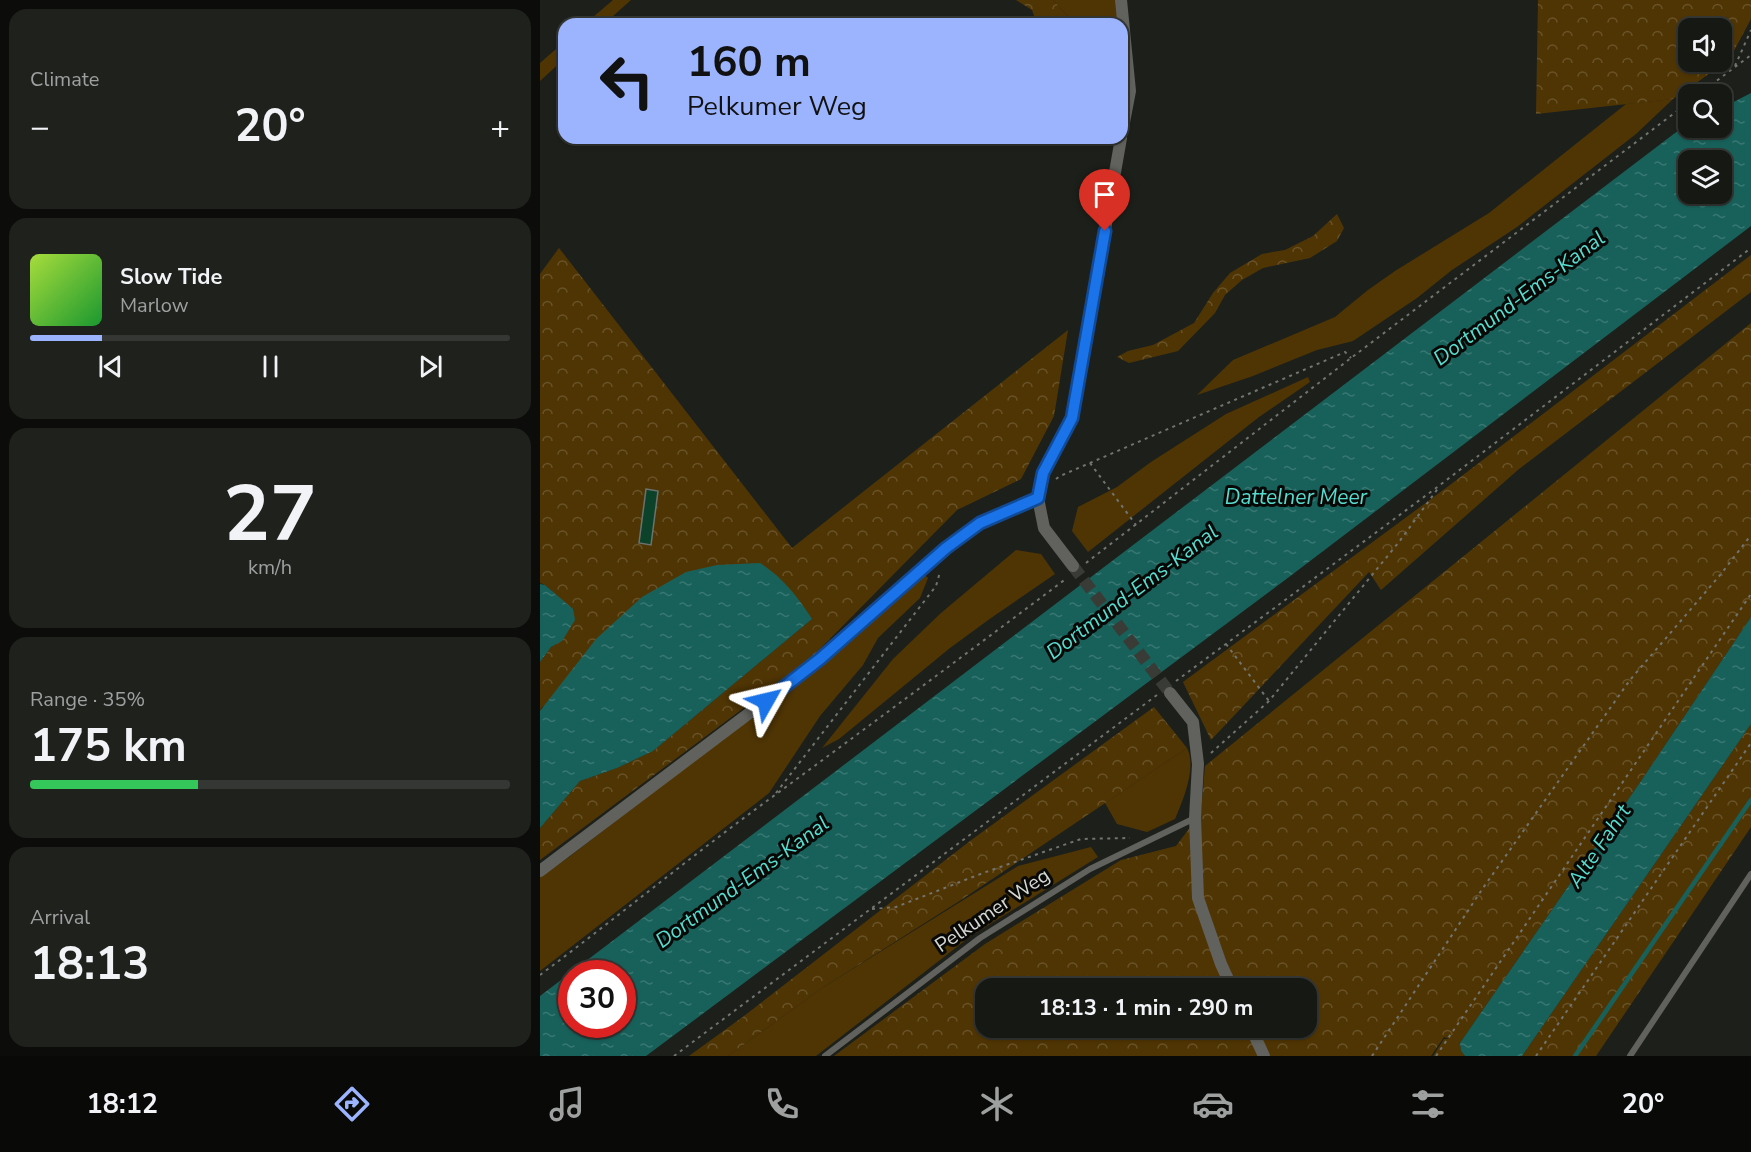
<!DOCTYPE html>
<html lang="en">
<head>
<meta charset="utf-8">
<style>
  :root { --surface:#161814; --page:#1f211d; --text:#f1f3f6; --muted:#9ea0a0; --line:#353734; --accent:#9cb4fd }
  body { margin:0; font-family:"Nunito Sans",sans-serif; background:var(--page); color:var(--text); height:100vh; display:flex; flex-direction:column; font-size:22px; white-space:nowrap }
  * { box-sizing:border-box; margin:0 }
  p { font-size:20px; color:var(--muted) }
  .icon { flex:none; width:33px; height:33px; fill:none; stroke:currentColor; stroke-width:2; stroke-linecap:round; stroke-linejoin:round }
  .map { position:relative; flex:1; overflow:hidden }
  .sheet { display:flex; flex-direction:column; gap:9px; padding:9px; background:#0c0d0b; width:540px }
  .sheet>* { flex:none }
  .top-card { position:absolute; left:18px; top:18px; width:570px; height:126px; border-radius:18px; box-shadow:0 2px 4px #0004,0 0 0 2px var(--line); background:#9cb4fd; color:#111; overflow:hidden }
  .buttons { position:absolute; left:1138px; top:18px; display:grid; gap:12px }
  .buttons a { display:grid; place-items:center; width:54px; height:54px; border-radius:12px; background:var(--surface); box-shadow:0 2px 4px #0004,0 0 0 2px var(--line); font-size:30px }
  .speed { position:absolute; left:18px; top:960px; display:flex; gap:12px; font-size:30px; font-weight:700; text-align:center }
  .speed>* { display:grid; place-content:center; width:78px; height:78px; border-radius:50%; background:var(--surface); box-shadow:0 2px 4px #0004,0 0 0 2px var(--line); line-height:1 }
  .speed .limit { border:9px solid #d22; background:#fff; color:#111 }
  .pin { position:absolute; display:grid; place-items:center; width:51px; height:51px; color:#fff; margin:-62px -26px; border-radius:50% 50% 50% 0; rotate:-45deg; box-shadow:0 0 6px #0007 }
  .pin .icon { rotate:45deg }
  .me { position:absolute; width:66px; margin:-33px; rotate:53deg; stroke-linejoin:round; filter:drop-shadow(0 0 4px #0008) }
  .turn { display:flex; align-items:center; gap:21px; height:126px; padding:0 30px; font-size:27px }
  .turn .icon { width:78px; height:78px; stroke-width:2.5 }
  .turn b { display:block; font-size:42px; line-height:51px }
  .big { font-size:45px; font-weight:700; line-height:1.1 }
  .sheet .tile { flex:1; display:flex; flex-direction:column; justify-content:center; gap:9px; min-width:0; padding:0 21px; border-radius:18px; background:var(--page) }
  .sheet .dial { align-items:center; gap:0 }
  .dial b { font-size:78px; line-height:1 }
  .song { display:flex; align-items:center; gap:18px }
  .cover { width:72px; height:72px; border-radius:9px; background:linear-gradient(135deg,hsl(80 70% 55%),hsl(130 70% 35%)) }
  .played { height:6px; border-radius:3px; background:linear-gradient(90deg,var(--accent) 15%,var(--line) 15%) }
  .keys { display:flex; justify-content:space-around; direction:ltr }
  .heat { display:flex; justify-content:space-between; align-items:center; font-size:33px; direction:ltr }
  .charge { height:9px; border-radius:4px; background:linear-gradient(90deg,#34c759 35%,var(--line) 0) }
  .trip { position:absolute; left:435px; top:978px; width:342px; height:60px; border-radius:18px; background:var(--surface); box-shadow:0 2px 4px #0004,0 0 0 2px var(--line); font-weight:700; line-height:60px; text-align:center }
  .menu { display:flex; height:96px; justify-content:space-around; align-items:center; background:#090a08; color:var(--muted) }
  .menu .icon { width:42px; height:42px }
  .menu .active { color:var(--accent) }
  .menu b { font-size:27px; color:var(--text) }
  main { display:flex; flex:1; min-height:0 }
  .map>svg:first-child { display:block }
</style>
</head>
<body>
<main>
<section class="sheet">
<div class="tile"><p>Climate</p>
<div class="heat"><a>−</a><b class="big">20°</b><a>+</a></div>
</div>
<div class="tile">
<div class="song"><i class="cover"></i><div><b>Slow Tide</b><p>Marlow</p></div></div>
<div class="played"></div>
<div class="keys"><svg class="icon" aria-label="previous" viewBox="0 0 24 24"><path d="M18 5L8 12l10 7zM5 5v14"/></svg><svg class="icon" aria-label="pause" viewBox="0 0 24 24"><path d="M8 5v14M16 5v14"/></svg><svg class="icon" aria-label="next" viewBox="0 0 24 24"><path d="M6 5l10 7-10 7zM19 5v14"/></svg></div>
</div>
<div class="tile dial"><b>27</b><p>km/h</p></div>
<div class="tile"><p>Range · 35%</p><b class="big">175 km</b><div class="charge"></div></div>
<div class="tile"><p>Arrival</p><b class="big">18:13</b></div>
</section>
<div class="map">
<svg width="1211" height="1056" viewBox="0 0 1211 1056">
  <defs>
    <pattern id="forest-crowns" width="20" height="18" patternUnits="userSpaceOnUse" patternTransform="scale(1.5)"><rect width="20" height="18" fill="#503504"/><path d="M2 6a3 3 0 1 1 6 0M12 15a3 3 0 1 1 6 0" fill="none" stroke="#685228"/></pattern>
    <pattern id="water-ripples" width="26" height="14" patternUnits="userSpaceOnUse" patternTransform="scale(1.5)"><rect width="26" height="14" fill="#18615b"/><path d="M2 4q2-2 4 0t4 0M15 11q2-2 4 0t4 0" fill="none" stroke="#397772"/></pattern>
  </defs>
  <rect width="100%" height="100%" fill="#1d201a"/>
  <g fill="#503504">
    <polygon points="73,0 91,0 64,24 45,24"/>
    <polygon points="513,0 576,0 579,24 535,24"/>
    <polygon points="24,42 24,59 0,81 0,63"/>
    <polygon points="1133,99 1096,134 977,227 912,270 877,298 813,341 777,350 713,376 657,395 693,360 795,317 828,290 855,271 949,213 1086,104"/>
    <polygon points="768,377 770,382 719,417 548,552 532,531 538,507 577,487 611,462 686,414"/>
    <polygon points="476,550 501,554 515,574 451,618 410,648 299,739 282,748 353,659 401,613"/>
    <polygon points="384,574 388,578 380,598 338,638 323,665 280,716 229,793 0,971 0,877 29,857 280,664"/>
    <path d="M647 748C657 768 643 800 635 819L607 832 577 824 565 803Z"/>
    <polygon points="551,847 558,857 431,936 276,1056 188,1056 282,988 478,866"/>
    <polygon points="904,1039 914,1039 920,1043 921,1051 925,1056 893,1056"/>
  </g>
  <g fill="url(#forest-crowns)" fill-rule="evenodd">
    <polygon points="476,0 513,0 535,24 497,24 492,10"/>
    <path d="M998 0H1211V19L1189 60 1133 99 996 114ZM1182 28V62H1149V28Z"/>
    <polygon points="797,214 804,228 797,241 770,258 723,268 702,280 685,295 675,313 638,351 589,363 577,357 588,351 613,345 654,323 673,293 690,273 722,254 745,250 773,236"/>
    <path d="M19 248 252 548 528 330 514 416 481 479 417 510 272 657 0 860V828L40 781 77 768 113 751 272 619 2 707 0 711V662L11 647 22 640 27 604C16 599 11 586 0 583V274Z"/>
    <polygon points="1211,255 1211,292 979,469 841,590 829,572 671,740 643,682 910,485"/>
    <path d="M1211 323V617L1101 781 920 1043 904 1037 891 1056H294L445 944 581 860 636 846 661 813 665 766ZM446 988H766V1028H446Z"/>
    <polygon points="614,707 647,748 421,900 282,988 188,1056 149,1056 204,1016 430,841"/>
    <polygon points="1211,724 1211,827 1056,1056 982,1056"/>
  </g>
  <g fill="url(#water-ripples)" fill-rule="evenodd">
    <path d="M1211 93V226L749 577 106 1056H0V996L1139 130 1149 125V128H1182V108ZM1149 160H1182V194H1149ZM32 974H82V1024H32Z"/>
    <path d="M220 563C243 578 257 596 272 619L113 751 77 768 40 781 0 828V711L56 639 102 597 146 572 177 565Z"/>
    <polygon points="0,584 5,585 33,609 35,620 22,641 11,647 0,662"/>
    <polygon points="1211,617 1211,724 982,1056 925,1056 921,1051 920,1043 1101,781"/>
  </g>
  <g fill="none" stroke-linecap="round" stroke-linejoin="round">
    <polyline stroke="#18615b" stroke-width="4.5" points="1035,1056 1211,800"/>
  </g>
  <polygon fill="#0c4229" stroke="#6b736e" stroke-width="1.5" points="106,489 118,491 111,545 99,543"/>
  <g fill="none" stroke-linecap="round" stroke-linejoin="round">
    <polyline stroke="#393c36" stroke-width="12" stroke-dasharray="12 6" stroke-linecap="butt" points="533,566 630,693"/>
    <g stroke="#71746f" stroke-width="2" stroke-dasharray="3 4.5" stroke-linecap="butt">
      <polyline points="1195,66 1211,30"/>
      <polyline points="1159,94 1211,55"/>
      <polyline points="550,463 596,525"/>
      <polyline points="516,479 520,476 805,352 811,358"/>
      <polyline points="546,563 811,358 1149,102"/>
      <polyline points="686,644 729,701"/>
      <polyline points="636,681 900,485 1211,248"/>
      <polyline points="671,753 729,701 859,542 899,487"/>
      <polyline points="236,793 396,586 400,572"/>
      <polyline points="332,909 356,907 443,873 541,839 590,838"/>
      <path d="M0 975C79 916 155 853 235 795 333 723 430 651 527 578"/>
      <polyline points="134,1056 617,695"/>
      <polyline points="832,1056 943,888 1090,680 1181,574 1211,535"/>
      <polyline points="896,1056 1211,594"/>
      <polyline points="996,1056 1211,743"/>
    </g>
    <g stroke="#61615d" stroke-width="6">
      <polyline points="285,1056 440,938 550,869 655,818"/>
      <polyline points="1090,1056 1211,874"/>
    </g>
    <g stroke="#61615d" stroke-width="12">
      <polyline points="581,0 590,91 582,133"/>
      <polyline points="533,566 504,528 498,498 503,473 532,418 581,138"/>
      <polyline points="630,693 653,722 658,764 655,818 658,898 681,964 692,988"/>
      <polyline points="0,871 281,659 406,548 440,523 498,498"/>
      <polyline points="711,1028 724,1056"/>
    </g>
  </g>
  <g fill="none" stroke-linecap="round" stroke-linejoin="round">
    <defs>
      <polyline id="route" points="226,701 280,659 406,548 440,523 498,498 503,473 532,418 565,231"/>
    </defs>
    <use href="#route" stroke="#114b97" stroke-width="15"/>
    <use href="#route" stroke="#1a73e8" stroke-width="10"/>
  </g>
  <g text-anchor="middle" stroke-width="6" stroke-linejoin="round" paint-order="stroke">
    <g font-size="20" fill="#d6d8d4" stroke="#080907">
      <text transform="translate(452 910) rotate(-34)" y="7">Pelkumer Weg</text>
    </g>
    <g font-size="21" font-style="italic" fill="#57ddd0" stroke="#080907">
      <text transform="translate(979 298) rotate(-37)" y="7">Dortmund-Ems-Kanal</text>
      <text x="756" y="504">Dattelner Meer</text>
      <text transform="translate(592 592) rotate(-37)" y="7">Dortmund-Ems-Kanal</text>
      <text transform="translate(1059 846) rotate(-56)" y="7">Alte Fahrt</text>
      <text transform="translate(202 882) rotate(-36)" y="7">Dortmund-Ems-Kanal</text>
    </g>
  </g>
</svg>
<div class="buttons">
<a><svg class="icon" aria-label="sound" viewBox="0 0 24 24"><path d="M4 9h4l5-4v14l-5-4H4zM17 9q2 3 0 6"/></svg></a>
<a><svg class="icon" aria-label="search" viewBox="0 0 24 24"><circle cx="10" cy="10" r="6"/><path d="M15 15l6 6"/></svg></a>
<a><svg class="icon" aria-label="layers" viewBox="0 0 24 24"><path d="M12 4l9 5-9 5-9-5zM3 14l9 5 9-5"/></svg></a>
</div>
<div class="speed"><div class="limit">30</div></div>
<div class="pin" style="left:565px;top:231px;background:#d93025"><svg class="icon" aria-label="arrive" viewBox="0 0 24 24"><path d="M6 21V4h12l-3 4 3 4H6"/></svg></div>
<svg class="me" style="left:226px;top:701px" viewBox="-20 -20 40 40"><path d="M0-17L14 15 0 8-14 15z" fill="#1a73e8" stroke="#fff" stroke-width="4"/></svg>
<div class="trip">18:13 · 1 min · 290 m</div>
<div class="top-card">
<div class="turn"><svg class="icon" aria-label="left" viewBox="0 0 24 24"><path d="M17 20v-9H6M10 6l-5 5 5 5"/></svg><div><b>160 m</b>Pelkumer Weg</div></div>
</div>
</div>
</main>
<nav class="menu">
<b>18:12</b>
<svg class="icon active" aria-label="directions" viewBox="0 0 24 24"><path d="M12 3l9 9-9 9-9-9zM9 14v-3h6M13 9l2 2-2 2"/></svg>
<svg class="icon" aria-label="music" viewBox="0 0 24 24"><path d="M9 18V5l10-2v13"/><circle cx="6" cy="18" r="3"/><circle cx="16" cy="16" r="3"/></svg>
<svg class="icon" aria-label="phone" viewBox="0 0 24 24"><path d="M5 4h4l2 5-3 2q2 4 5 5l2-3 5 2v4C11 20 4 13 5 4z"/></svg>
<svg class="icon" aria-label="climate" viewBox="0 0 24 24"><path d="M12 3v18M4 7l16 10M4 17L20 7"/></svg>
<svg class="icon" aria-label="car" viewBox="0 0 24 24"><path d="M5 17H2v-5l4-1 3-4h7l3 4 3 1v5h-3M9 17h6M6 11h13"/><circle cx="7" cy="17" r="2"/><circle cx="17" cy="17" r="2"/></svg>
<svg class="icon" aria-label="filters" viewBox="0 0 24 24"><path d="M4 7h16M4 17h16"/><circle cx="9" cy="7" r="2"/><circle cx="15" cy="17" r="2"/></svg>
<b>20°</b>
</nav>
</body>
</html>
